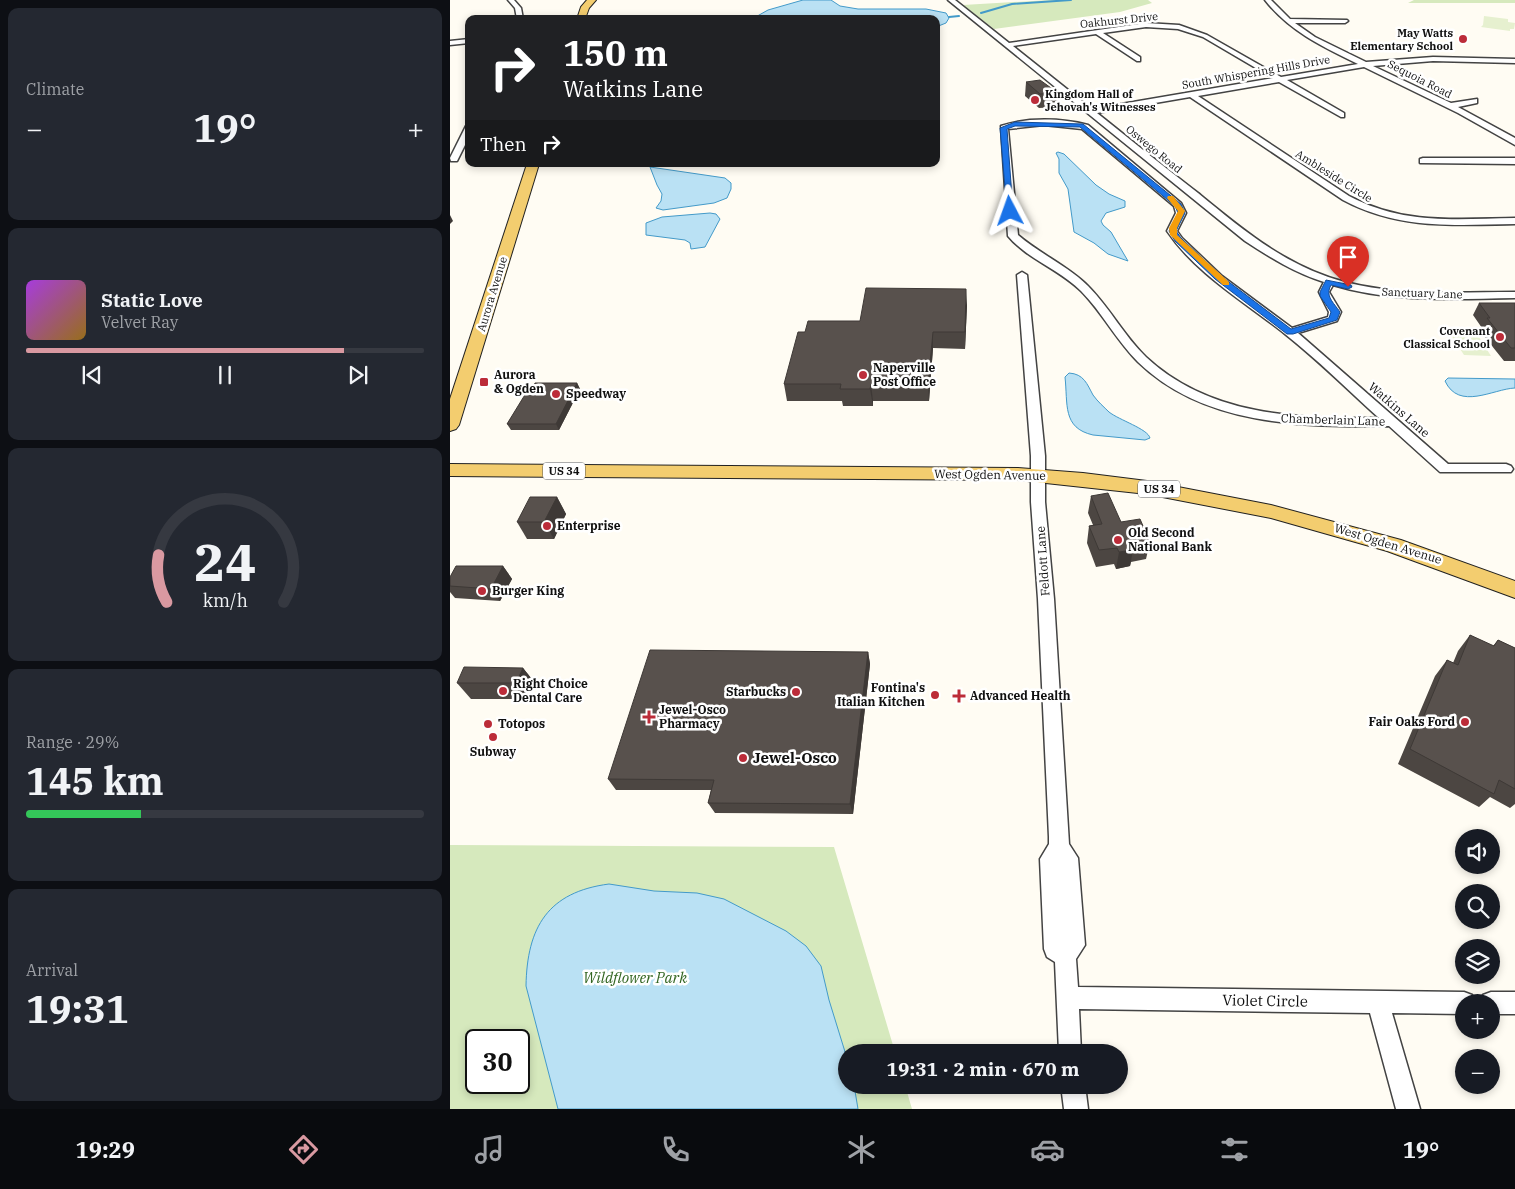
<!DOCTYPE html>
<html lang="en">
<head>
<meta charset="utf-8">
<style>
  :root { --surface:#171b24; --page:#242831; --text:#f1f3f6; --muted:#9ea1a6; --line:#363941; --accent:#d999a1 }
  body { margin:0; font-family:"IBM Plex Serif",serif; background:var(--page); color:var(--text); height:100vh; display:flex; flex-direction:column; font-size:19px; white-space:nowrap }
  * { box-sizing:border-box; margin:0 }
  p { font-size:16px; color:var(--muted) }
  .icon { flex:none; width:28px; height:28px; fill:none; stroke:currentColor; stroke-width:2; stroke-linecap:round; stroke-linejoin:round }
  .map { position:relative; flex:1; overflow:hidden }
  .side { display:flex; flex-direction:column; gap:8px; padding:8px; background:#0d0f14; width:450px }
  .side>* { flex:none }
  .top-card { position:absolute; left:15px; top:15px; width:475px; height:152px; border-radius:10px; box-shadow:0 2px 8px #0003; background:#202124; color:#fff; overflow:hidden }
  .tools { position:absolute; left:1005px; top:829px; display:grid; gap:10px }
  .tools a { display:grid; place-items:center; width:45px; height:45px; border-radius:50%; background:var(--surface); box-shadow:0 2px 8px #0003; font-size:25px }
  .speed { position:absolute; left:15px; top:1029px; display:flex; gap:10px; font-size:25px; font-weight:700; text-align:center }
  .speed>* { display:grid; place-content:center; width:65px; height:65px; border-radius:50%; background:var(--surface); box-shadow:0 2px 8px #0003; line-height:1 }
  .speed .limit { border:2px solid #111; border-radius:8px; background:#fff; color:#111 }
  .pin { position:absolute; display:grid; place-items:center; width:42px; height:42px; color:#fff; margin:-51px -21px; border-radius:50% 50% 50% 0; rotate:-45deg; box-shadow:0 0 5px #0007 }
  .pin .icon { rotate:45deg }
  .me { position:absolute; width:55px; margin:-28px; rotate:356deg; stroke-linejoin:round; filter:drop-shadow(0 0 4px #0008) }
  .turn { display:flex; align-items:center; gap:18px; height:105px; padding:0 15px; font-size:22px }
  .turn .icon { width:65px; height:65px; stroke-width:2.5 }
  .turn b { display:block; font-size:35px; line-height:42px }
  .then { display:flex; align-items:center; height:48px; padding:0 15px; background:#0003; gap:10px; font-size:19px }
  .big { font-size:38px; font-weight:700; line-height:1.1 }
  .side .widget { flex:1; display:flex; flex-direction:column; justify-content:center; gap:8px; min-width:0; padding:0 18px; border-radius:10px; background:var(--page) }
  .side .dial { align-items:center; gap:0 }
  .dial svg { height:130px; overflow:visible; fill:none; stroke:var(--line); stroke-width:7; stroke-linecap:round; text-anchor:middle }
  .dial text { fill:var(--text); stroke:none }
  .song { display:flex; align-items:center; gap:15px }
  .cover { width:60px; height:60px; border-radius:8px; background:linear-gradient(135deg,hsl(280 70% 55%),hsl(40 70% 35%)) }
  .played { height:5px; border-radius:2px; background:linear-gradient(90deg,var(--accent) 80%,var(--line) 80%) }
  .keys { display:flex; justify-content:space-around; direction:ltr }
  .heat { display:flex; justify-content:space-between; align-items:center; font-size:28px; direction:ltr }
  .charge { height:8px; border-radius:4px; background:linear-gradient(90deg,#34c759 29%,var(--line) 0) }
  .trip { position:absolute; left:388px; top:1044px; width:290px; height:50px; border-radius:25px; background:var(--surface); box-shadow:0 2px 8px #0003; font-weight:700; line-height:50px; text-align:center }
  .menu { display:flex; height:80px; justify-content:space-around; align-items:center; background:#090b0e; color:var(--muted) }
  .menu .icon { width:35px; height:35px }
  .menu .current { color:var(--accent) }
  .menu b { font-size:22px; color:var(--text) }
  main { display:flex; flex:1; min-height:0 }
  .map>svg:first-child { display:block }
</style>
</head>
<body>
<main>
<section class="side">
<div class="widget"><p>Climate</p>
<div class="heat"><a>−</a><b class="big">19°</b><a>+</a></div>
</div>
<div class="widget">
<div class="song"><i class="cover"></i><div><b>Static Love</b><p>Velvet Ray</p></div></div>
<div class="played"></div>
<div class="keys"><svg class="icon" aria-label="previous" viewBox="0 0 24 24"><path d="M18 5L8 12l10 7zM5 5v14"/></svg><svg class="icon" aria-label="pause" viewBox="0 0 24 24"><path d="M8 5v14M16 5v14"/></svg><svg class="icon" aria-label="next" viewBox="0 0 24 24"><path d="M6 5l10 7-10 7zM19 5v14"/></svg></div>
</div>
<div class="widget dial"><svg viewBox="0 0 100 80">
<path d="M14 69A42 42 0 1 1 86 69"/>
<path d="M14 69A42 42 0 0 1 9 40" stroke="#d999a1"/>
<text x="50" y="56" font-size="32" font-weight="700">24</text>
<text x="50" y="72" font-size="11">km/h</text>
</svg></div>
<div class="widget"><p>Range · 29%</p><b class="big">145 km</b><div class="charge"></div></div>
<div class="widget"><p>Arrival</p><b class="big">19:31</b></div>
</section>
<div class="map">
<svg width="1065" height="1109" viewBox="0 0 1065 1109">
  <rect width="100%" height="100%" fill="#fffcf3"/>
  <g fill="#d6e9bd" fill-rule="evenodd">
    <polygon points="600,0 698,0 702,3 670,12 544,29 513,5"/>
    <polygon points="964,0 1065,0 1065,3 958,3"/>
    <path d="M0 845 384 847 445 1052H396V1085H455L462 1109H0ZM26 1040H69V1082H26Z"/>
  </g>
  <g fill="#e6f0cf">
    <polygon points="1034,16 1058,19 1058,22 1065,23 1064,29 1060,29 1060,31 1031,27 1033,25"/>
    <polygon points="998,330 1025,331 1041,356 1014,355"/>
  </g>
  <g fill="#bae1f4" stroke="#439ac9">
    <polygon points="353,0 381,0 390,6 408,9 476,9 496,13 499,18 496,23 486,27 486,19 302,19 318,10"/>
    <polygon points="608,152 614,154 646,185 659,194 675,201 675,207 656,213 651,221 653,225 661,232 678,261 658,254 644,243 624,232 618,189 609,173 609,159 606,153"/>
    <polygon points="200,167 275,178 281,183 281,189 277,198 264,203 213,210 206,208 211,201 212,194 207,185"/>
    <polygon points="260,213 266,214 270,219 255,247 241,249 240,243 235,240 196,235 196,223 212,217"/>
    <path d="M619 373C634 374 637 384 643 395 648 402 654 407 659 412 669 420 698 429 700 438L695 440 643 435C612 428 618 404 615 377Z"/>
    <path d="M998 378 1065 379V388C1043 389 1009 411 995 381Z"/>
    <path d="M159 884 204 891 247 893 274 899 336 931 356 946 371 966 379 1000 396 1055V1085H404L408 1109H108L76 986C77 927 98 892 159 884Z"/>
  </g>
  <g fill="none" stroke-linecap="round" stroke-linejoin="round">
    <g stroke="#439ac9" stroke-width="2">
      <polyline points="531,13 562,4 621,0"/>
      <polyline points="499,17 509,16"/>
    </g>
    <defs>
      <g id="minor">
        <polygon points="58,0 64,0 71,8 73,19 67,19 65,8"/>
        <path d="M498 0H505L559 43 696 23 729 25 757 35 831 77 908 64C873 47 839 31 815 0H821L840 19 897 20 898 21 895 23H845L865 37 916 62 983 57 1065 59V63L983 61 923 66 1001 103 1027 99V103L1008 107 1065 138V145L1008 113 914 67 837 80 894 113V117H891L829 82 748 96 899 196C954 225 1005 219 1065 218V224C1004 225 949 230 893 200L740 97 647 113C681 140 714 167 748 193 793 230 837 267 895 282 950 296 1009 292 1065 292V298C1005 299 941 303 883 285L879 292 891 312 887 321 848 333 998 464H1056L1061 466 1063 469 1061 472H990L939 426C852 427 754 426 688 362 666 340 652 312 631 291 609 269 577 259 558 236L551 126C577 117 612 118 638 125L731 203 736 213 727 231 732 238 772 276 842 328 878 317 879 312 869 292 874 282C845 273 821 258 795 241ZM696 27 728 29 753 37 823 78 642 109 563 46 646 34 687 61H690V57L653 33ZM594 125 632 129 724 206 726 213 717 231C746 274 795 302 835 334 868 360 898 390 929 418 848 419 759 416 696 357 674 336 660 308 638 286 618 266 590 254 568 235L558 129Z"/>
        <polygon points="19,39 19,43 0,45 0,41"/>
        <polygon points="16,126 19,126 19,137 7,161 1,161 0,158"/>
        <polygon points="973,158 1065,158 1065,164 970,163 970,159"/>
        <polygon points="572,272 577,275 595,456 595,502 604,599 619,844 628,858 635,945 626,959 628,987 1014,992 1022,995 1025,1002 1014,1002 1014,1014 942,1013 970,1109 946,1109 920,1013 629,1009 631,1052 609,1052 605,962 597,957 594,949 590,859 599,844 599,837 588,599 581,502 581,456 567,275"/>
        <polygon points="1041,992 1065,992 1065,1014 1041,1014 1041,1002 1030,1002 1033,995"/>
        <polygon points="611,1085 635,1085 638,1109 614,1109"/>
      </g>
      <g id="major">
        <polygon points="137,0 146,0 139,8 135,19 127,19 131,7"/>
        <polygon points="77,164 89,164 9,425 6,429 0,431 0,399"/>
        <polygon points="0,464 568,468 633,473 697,481 821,505 951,540 1065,581 1065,598 937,551 821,518 697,494 568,480 0,476"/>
      </g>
    </defs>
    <use href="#minor" stroke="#434343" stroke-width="3"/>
    <use href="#major" stroke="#212121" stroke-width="2"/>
    <use href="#minor" fill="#fff" fill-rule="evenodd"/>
    <use href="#major" fill="#f3cd6f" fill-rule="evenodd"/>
  </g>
  <g fill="#4c4642">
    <polygon points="576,82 608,93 607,107 589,108 575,96"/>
    <polygon points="1029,303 1065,303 1065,361 1054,361 1030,331 1032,328 1023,315"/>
    <polygon points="517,305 515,349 483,348 479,401 423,401 423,406 393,406 392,401 337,401 334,384 355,332 410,321"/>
    <polygon points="127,383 130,389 109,430 61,430 57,424 79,393"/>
    <polygon points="641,496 671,522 700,542 696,559 681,562 680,566 666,569 664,564 646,567 637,543 639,526 643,525 638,513"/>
    <polygon points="107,497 116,514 104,539 77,539 67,522"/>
    <polygon points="53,566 62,579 50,601 5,598 0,592 0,577"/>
    <polygon points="1020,635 1043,646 1048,640 1065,648 1065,804 1060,808 1040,797 1029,807 948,764 985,676 997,660 1003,663 1008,651"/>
    <polygon points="418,652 420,664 403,814 265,813 258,803 261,790 166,790 158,779"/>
    <polygon points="73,668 85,683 78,699 21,699 7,683"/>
  </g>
  <g fill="#3e3936">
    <polygon points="0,215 3,221 0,224"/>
    <polygon points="516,289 517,305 515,349 515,332"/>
    <polygon points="483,332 483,348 479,401 478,384"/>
    <polygon points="127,383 130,389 109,430 106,424"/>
    <polygon points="421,384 423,401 423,406 420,389"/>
    <polygon points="107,497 116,514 104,539 94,522"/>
    <polygon points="683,550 680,566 666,569 669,552"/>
    <polygon points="53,566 62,579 50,601 41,589"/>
    <polygon points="418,652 420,664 403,814 400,804"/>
    <polygon points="73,668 85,683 78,699 66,683"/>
  </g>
  <g fill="#58514d" stroke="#3e3936">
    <polygon points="590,80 608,93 590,94 576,82"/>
    <polygon points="416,288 516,289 515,332 483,332 478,384 421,384 420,389 390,389 391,384 334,384 348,332 355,332 358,321 410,321"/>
    <polygon points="1029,303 1065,303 1065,348 1061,348 1037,318 1040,318"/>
    <polygon points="85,383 127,383 106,424 57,424 76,393 79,393"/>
    <polygon points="658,493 671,522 690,519 700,542 681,545 683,550 669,552 667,548 649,550 639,526 652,524 641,496"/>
    <polygon points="80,497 107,497 94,522 67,522"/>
    <polygon points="6,566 53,566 41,589 0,586 0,577"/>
    <polygon points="1020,635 1044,646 1048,640 1065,648 1065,789 1049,780 1044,794 960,749 997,660 1008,665"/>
    <polygon points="200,650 418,652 400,804 258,803 264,780 158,779"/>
    <polygon points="14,667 73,668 66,683 7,683"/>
  </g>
  <path fill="#1a73e8" stroke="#114b97" d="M565 122 633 124 731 204 735 213 726 231 731 238 771 276 841 329 879 318 881 312 870 296V292L876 280 901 285 902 287 898 289 881 285C875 296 883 302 890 312L887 320 843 334H837L765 279 725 241 719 231 728 213 725 206 630 127 565 126 557 129 563 211 557 212 550 128Z"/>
  <polygon fill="#f59e0b" points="718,196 723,196 735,211 727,228 727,235 779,282 779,285 773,285 720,235 719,228 728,211 717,198"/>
  <g fill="#bc2c39" stroke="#fff" stroke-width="2">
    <circle cx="1013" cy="39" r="5"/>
    <circle cx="585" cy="100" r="5"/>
    <circle cx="1050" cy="337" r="5"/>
    <circle cx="413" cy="375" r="5"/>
    <rect x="29" y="377" width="10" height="10" rx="2.5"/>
    <circle cx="106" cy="394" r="5"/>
    <circle cx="97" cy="526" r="5"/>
    <circle cx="668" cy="540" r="5"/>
    <circle cx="32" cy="591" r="5"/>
    <circle cx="53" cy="691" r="5"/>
    <circle cx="346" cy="692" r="5"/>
    <circle cx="485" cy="695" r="5"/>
    <path d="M506.5 688.5h5v5h5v5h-5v5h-5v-5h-5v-5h5z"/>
    <path d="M196.5 709.5h5v5h5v5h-5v5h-5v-5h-5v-5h5z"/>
    <circle cx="1015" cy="722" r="5"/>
    <circle cx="38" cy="724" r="5"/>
    <circle cx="43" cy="737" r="5"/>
    <circle cx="293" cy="758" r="5"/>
  </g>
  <g text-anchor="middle" stroke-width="5" stroke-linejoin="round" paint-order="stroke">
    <g font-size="11" fill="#101010" stroke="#fff">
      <text transform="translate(669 20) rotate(-6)" y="4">Oakhurst Drive</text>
      <text transform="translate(806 72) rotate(-10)" y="4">South Whispering Hills Drive</text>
      <text transform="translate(970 79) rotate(27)" y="4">Sequoia Road</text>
      <text transform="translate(704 149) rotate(39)" y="4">Oswego Road</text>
      <text transform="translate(884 176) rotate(32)" y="4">Ambleside Circle</text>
      <text transform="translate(972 293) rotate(2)" y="4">Sanctuary Lane</text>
      <text transform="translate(42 294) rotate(-73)" y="4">Aurora Avenue</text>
    </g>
    <g font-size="11" font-weight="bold" fill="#101010" stroke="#fff" text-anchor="end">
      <text x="1003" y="37">May Watts<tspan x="1003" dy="13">Elementary School</tspan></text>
      <text x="595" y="98" text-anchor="start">Kingdom Hall of<tspan x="595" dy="13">Jehovah's Witnesses</tspan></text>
      <text x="1040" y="335">Covenant<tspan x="1040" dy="13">Classical School</tspan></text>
    </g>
    <g fill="#fff" stroke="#585858" stroke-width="1">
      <rect x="93" y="462.5" width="42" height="17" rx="4"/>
      <rect x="688" y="480.5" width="42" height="17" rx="4"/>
    </g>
    <g font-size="11" font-weight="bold" fill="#101010">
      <text x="114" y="475">US 34</text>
      <text x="709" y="493">US 34</text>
    </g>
    <g font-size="12" font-weight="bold" fill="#101010" stroke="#fff" text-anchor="start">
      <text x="423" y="372">Naperville<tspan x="423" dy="14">Post Office</tspan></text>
      <text x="44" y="379">Aurora<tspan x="44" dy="14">&amp; Ogden</tspan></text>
      <text x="116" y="398">Speedway</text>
      <text x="107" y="530">Enterprise</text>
      <text x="678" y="537">Old Second<tspan x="678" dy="14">National Bank</tspan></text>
      <text x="42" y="595">Burger King</text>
      <text x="63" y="688">Right Choice<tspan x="63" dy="14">Dental Care</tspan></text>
      <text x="475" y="692" text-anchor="end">Fontina's<tspan x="475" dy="14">Italian Kitchen</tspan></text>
      <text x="336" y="696" text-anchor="end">Starbucks</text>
      <text x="520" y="700">Advanced Health</text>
      <text x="209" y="714">Jewel-Osco<tspan x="209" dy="14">Pharmacy</tspan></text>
      <text x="1005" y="726" text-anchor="end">Fair Oaks Ford</text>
      <text x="48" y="728">Totopos</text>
      <text x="43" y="756" text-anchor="middle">Subway</text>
    </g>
    <g font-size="12" fill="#101010" stroke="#fff">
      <text transform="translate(949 410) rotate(41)" y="4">Watkins Lane</text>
      <text transform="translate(883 420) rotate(2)" y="4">Chamberlain Lane</text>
      <text transform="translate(540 475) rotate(1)" y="4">West Ogden Avenue</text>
      <text transform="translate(938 544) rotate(17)" y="4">West Ogden Avenue</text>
      <text transform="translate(593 561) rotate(-94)" y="4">Feldott Lane</text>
    </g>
    <g font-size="15" font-weight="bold" fill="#101010" stroke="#fff" text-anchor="start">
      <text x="303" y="763">Jewel-Osco</text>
    </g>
    <g font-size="15" font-style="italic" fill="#362" stroke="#fff">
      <text x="185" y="983">Wildflower Park</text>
    </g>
    <g font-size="15" fill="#101010" stroke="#fff">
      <text transform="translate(815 1001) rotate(1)" y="5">Violet Circle</text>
    </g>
  </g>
</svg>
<div class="tools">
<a><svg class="icon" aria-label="sound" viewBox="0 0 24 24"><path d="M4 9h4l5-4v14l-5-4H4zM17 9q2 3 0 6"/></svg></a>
<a><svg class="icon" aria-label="search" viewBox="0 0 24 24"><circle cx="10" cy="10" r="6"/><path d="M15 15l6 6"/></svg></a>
<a><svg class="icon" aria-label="layers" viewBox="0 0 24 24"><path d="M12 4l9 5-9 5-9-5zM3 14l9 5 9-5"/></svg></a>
<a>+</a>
<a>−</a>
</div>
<div class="speed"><div class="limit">30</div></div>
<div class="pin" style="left:898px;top:287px;background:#d93025"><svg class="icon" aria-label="arrive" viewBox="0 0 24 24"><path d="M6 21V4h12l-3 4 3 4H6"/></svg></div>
<svg class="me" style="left:560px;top:211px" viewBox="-20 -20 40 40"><path d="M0-17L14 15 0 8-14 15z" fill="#1a73e8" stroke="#fff" stroke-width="4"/></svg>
<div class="trip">19:31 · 2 min · 670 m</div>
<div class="top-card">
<div class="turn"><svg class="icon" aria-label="right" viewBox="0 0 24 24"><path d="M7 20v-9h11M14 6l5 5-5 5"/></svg><div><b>150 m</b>Watkins Lane</div></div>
<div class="then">Then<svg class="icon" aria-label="right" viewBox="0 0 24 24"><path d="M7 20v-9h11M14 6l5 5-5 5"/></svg></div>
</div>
</div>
</main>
<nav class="menu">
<b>19:29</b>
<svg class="icon current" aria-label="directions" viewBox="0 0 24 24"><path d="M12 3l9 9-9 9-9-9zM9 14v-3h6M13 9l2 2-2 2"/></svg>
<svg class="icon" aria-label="music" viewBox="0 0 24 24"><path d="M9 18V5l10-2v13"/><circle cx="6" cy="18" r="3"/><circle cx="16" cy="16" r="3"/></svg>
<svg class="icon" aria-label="phone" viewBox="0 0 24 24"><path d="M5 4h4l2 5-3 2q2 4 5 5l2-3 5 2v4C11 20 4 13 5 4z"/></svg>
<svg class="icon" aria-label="climate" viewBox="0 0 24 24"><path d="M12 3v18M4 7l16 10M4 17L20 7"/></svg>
<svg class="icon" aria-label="car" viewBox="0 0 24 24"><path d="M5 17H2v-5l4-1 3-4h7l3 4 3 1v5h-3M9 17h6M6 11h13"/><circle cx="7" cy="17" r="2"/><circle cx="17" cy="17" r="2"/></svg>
<svg class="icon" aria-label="filters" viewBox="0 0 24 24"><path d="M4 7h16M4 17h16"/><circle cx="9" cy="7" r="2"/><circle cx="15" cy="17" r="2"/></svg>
<b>19°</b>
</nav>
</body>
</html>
